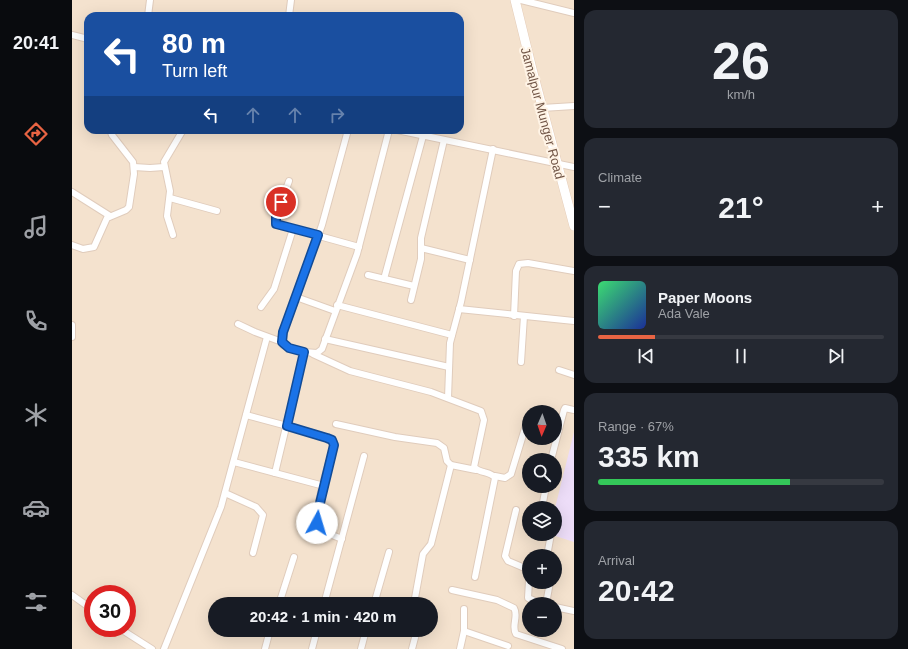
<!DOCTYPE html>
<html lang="en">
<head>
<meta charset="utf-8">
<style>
  :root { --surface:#171b24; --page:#242831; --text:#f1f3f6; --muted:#9ea1a6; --line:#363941; --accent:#e86443 }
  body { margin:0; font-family:Helvetica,sans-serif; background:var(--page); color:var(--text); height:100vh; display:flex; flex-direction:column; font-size:15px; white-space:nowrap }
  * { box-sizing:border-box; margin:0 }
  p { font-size:13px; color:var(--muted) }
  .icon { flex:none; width:22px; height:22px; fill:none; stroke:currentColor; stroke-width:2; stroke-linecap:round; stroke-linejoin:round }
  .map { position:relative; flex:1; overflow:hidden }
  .sheet { display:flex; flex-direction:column; gap:10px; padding:10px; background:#0d0f14; width:334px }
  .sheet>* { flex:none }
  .top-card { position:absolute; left:12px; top:12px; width:380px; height:122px; border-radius:12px; box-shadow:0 4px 16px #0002; background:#1a4fa0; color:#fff; overflow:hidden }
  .needle { width:26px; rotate:182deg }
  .buttons { position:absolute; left:450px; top:405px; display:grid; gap:8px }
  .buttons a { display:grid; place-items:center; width:40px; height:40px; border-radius:50%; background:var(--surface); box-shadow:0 4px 16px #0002; font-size:20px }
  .speed { position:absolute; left:12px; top:585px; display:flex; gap:8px; font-size:20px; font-weight:700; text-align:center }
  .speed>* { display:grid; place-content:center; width:52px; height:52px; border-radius:50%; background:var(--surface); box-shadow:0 4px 16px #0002; line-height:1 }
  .speed .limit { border:6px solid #d22; background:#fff; color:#111 }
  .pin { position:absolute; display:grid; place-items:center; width:34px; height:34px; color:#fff; margin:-17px; border:2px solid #fff; border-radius:50%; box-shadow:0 1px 4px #0007 }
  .me { position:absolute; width:44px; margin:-22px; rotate:6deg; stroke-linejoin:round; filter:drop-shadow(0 0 3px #0008) }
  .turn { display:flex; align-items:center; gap:14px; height:84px; padding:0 12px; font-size:18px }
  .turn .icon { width:52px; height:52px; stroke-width:2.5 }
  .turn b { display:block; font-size:28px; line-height:34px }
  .lanes { display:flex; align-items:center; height:38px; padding:0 12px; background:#0003; justify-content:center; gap:20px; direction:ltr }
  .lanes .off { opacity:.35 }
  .big { font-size:30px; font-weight:800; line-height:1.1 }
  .sheet .tile { flex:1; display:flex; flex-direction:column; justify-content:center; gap:6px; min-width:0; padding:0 14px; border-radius:12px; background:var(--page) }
  .sheet .dial { align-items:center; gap:0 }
  .dial b { font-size:52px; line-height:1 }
  .song { display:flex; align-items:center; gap:12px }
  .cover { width:48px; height:48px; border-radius:6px; background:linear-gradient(135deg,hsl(140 70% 55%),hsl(230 70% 35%)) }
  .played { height:4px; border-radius:2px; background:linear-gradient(90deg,var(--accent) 20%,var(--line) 20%) }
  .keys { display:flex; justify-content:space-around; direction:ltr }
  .heat { display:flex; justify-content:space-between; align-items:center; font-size:22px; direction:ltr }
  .charge { height:6px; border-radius:3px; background:linear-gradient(90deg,#34c759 67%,var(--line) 0) }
  .trip { position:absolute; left:136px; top:597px; width:230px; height:40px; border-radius:20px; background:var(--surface); box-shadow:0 4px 16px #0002; font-weight:800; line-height:40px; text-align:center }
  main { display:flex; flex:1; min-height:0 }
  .tab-bar { display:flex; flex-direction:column; width:72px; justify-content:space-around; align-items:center; background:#090b0e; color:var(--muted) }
  .tab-bar .icon { width:28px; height:28px }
  .tab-bar .active { color:var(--accent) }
  .tab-bar b { font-size:18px; color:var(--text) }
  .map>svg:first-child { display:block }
</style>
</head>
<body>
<main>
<nav class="tab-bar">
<b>20:41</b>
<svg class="icon active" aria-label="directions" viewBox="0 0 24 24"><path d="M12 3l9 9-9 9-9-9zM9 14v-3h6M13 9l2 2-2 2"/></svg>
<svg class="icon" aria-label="music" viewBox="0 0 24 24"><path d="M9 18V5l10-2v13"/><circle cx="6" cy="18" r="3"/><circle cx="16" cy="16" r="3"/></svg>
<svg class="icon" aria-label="phone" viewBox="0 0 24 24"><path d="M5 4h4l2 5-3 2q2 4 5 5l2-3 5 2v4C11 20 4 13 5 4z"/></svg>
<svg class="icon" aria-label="climate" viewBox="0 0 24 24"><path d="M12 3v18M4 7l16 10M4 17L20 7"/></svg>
<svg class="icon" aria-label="car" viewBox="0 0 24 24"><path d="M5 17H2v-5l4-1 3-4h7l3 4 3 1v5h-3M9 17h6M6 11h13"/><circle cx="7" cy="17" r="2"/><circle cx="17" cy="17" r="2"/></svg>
<svg class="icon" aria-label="filters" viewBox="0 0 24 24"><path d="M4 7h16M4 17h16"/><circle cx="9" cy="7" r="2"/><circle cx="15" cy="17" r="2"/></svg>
</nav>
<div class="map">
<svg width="502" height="649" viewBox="0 0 502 649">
  <rect width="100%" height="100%" fill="#fcf0df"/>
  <path fill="#f4e2ce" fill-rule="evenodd" d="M0 0H502V649H0ZM16 16H388V130H16ZM457 412H483V438H457ZM457 460H483V486H457ZM457 508H483V534H457ZM457 556H483V582H457ZM21 594H55V628H21ZM143 604H359V630H143ZM457 604H483V630H457Z"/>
  <polygon fill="#edddf8" points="502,432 502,542 477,534 483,534 483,508"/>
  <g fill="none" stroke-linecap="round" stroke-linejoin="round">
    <defs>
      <g id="street">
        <polyline points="449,0 502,13"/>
        <polyline points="76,16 78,0"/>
        <polyline points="217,16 219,0"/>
        <polyline points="0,35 16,39"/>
        <polyline points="470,108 502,106"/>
        <polyline points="276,130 250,225 210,337 211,345 232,352 245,353 250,349 285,254 317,130"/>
        <polyline points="325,130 502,167"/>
        <polyline points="62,167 78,168 92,167"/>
        <polyline points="217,181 204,217 204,224 287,247"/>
        <polyline points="0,192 38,216"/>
        <polyline points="98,198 145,211"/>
        <polyline points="101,235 95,216 98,191 92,162 111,130"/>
        <polyline points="0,245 11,249 22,247 35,218 54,210 57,207 62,174 61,162 40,135 38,130"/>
        <polyline points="349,248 398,260"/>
        <polyline points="296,275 342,286"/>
        <polyline points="312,279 351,136"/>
        <polyline points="224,297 263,311"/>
        <polyline points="339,300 349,259 349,238 372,140"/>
        <polyline points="265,305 380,335"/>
        <polyline points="189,307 202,289 221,229"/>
        <polyline points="387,309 502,321"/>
        <polyline points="442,316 444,271 447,264 456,263 502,271"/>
        <polyline points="166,324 183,332 210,342"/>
        <polyline points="0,325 0,337"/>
        <polyline points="253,339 377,367"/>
        <path d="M241 354 278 371 359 392 409 411 412 420 402 467C408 474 419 471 423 478L403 577"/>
        <polyline points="449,362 452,316"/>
        <polyline points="487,370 502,375"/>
        <polyline points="376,398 378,343 389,302 421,149"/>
        <path d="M174 415 245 434 260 440 261 449C256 468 238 516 250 531L270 539"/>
        <polyline points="264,424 323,437 365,443 372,448 375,461 379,465 404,470"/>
        <polyline points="479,460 492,410 493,408 502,410"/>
        <polyline points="162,462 252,486"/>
        <polyline points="203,473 232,352"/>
        <polyline points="423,476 433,478 439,474 454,425"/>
        <polyline points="153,493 184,507 191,515 181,553"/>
        <polyline points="470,508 474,486"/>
        <polyline points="444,510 433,556 436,561 455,569 457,573"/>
        <polyline points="475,556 479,534"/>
        <polyline points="457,581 456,598 470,604"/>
        <path d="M380 590 425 600 442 608C447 616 439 626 444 634L490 649"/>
        <polyline points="0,595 21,610"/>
        <polyline points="207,604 222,557"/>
        <polyline points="252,604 292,456"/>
        <polyline points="302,604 317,552"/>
        <polyline points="350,604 343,598 351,554 359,544 379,465"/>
        <polyline points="474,604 478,582"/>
        <polyline points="483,607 502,611"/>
        <polyline points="47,628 80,649"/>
        <polyline points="392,631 436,646"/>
        <polyline points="92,649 149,507 195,337"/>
        <polyline points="193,649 198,630"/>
        <polyline points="240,649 245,630"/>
        <polyline points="289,649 294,630"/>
        <polyline points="340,649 345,630"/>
        <polyline points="388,649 392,631 392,609"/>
      </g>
      <polyline id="secondary" points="443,0 460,69 502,226"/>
    </defs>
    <use href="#street" stroke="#e0ccbc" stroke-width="8"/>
    <use href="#secondary" stroke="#e5cdba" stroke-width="10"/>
    <use href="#street" stroke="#fff" stroke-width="6"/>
    <use href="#secondary" stroke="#fff" stroke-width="9"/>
  </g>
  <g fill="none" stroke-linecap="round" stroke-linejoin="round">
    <defs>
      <polyline id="route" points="209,202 204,217 204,224 246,235 211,332 210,342 217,348 232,352 215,426 255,438 260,440 262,445 248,503 245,523"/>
    </defs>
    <use href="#route" stroke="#114b97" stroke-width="10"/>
    <use href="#route" stroke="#1a73e8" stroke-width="7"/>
  </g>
  <g text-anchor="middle" stroke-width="4" stroke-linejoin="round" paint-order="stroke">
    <g font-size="13" fill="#725647" stroke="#fff4e6">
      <text transform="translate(471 113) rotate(75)" y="5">Jamalpur Munger Road</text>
    </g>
  </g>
</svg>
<div class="buttons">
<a><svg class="needle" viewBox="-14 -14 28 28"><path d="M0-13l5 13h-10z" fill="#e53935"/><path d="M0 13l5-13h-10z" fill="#9ea1a6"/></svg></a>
<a><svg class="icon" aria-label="search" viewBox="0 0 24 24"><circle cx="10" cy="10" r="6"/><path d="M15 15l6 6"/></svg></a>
<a><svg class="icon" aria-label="layers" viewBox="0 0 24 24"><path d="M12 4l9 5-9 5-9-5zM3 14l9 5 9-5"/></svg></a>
<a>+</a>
<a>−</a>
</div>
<div class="speed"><div class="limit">30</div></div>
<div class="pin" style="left:209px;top:202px;background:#d93025"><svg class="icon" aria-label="arrive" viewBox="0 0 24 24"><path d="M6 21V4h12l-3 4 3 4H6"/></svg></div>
<svg class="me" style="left:245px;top:523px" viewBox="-20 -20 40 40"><circle r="19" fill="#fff"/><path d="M0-13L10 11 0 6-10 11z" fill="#1a73e8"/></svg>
<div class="trip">20:42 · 1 min · 420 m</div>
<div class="top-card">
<div class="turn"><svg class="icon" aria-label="left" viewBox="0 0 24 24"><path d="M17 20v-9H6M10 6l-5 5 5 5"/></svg><div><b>80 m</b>Turn left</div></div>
<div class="lanes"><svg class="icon" aria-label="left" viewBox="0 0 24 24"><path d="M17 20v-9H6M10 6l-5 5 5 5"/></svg><svg class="icon off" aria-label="ahead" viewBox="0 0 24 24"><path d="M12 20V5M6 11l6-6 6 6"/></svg><svg class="icon off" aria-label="ahead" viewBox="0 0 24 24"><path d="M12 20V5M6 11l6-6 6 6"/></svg><svg class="icon off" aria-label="right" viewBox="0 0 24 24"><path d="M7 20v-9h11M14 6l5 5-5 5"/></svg></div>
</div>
</div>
<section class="sheet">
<div class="tile dial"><b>26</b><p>km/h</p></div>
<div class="tile"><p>Climate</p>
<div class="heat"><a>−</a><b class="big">21°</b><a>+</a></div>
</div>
<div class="tile">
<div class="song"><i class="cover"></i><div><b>Paper Moons</b><p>Ada Vale</p></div></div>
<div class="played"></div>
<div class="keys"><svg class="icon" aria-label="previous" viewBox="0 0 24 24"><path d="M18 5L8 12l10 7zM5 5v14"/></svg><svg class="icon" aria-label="pause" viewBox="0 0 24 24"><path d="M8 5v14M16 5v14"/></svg><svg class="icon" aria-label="next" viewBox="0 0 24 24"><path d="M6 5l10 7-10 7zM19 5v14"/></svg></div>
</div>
<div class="tile"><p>Range · 67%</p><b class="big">335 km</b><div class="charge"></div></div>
<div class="tile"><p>Arrival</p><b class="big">20:42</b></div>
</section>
</main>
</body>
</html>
